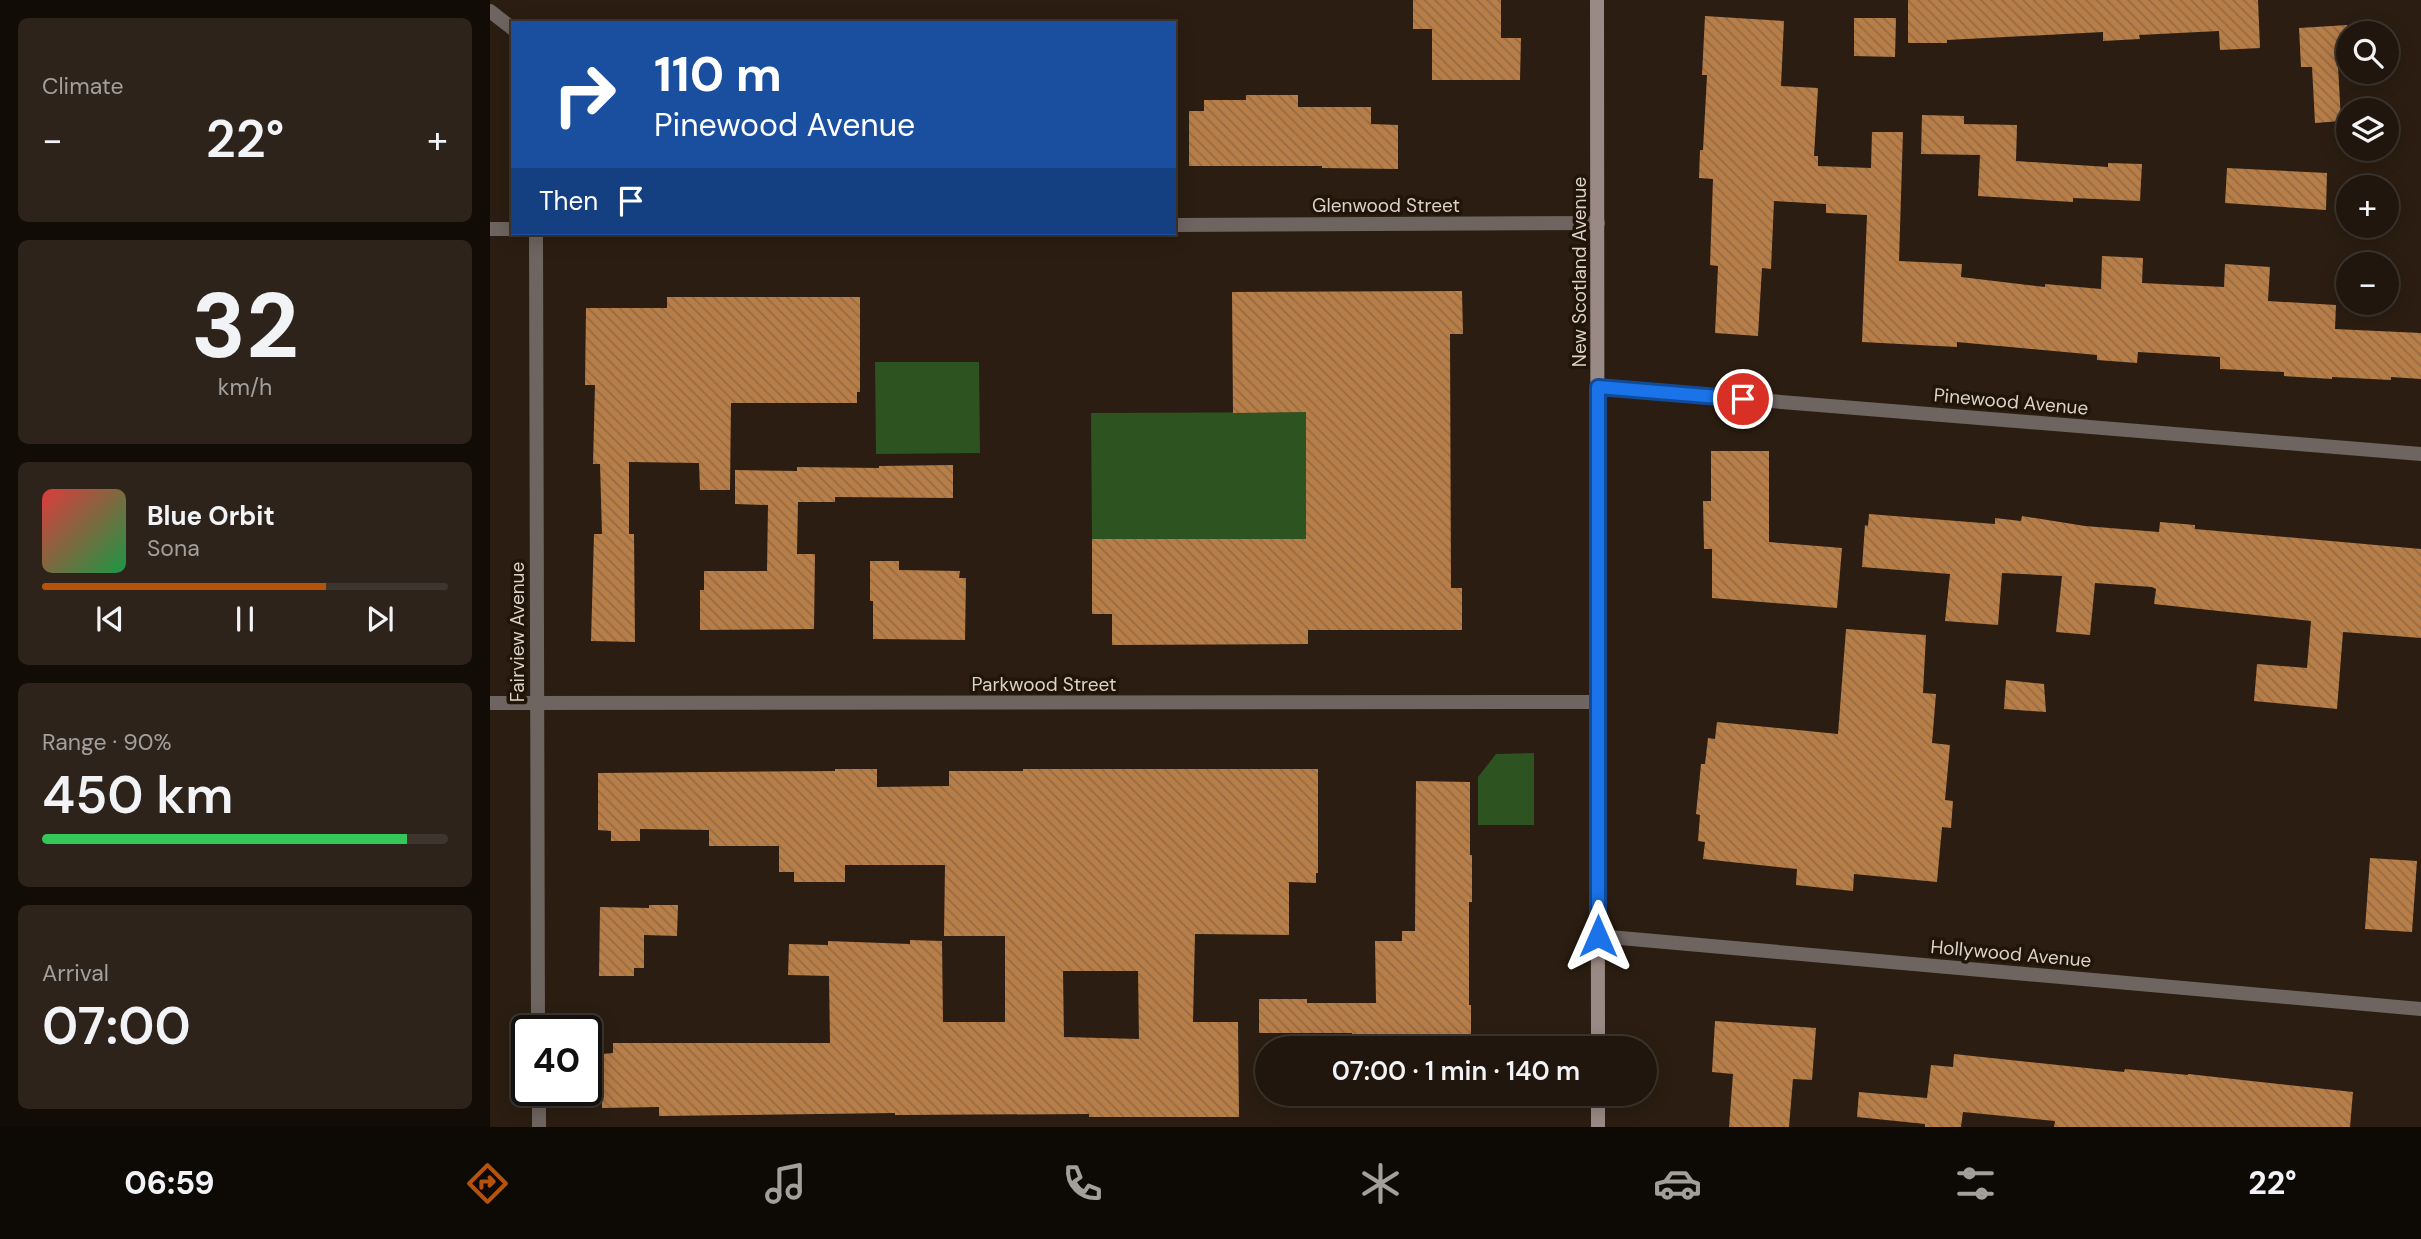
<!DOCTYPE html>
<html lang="en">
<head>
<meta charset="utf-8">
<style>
  :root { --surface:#20160d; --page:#2d231b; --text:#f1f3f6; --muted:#a29f9d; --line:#3d352e; --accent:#b45309 }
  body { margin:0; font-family:"DM Sans",sans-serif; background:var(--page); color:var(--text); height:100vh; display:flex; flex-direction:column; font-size:26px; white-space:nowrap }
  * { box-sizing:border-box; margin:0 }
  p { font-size:23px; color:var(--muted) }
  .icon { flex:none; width:38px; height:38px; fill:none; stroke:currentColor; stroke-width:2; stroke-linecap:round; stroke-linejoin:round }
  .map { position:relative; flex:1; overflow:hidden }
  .side { display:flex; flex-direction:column; gap:18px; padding:18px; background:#120c07; width:490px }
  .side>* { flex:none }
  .top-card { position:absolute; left:21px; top:21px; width:665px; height:214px; border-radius:0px; box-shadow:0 4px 18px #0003,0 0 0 2px var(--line); background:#1a4fa0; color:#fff; overflow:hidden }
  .controls { position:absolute; left:1846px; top:21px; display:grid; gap:14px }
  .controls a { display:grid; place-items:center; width:63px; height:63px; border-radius:50%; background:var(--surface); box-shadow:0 4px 18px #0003,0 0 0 2px var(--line); font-size:35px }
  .speed { position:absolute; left:21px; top:1015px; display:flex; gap:14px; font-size:35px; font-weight:700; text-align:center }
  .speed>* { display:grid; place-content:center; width:91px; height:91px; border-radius:50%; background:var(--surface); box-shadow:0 4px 18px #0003,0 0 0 2px var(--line); line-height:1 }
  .speed .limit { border:4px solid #111; border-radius:10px; background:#fff; color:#111 }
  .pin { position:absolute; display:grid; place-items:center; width:60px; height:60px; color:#fff; margin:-30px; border:4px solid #fff; border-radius:50%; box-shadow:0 2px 7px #0007 }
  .me { position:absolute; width:77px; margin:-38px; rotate:0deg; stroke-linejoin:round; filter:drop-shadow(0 0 5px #0008) }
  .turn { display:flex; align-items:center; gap:24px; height:147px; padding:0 28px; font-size:32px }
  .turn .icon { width:91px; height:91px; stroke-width:2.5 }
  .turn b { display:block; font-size:49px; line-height:60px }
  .then { display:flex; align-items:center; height:66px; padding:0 28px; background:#0003; gap:14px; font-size:26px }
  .big { font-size:52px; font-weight:600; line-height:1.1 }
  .side .card { flex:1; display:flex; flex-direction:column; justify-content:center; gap:10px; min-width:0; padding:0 24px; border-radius:10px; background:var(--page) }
  .side .dial { align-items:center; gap:0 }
  .dial b { font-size:91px; line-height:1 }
  .song { display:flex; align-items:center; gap:21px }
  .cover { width:84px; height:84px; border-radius:10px; background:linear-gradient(135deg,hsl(0 70% 55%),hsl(140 70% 35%)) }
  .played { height:7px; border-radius:4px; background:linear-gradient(90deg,var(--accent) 70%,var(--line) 70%) }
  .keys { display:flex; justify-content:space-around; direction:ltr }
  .heat { display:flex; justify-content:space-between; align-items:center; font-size:38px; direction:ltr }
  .charge { height:10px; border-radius:5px; background:linear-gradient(90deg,#34c759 90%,var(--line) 0) }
  .trip { position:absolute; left:765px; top:1036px; width:402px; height:70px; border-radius:35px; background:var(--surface); box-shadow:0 4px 18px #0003,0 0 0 2px var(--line); font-weight:600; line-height:70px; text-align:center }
  .tab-bar { display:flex; height:112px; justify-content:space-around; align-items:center; background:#0d0905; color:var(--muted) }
  .tab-bar .icon { width:49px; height:49px }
  .tab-bar .active { color:var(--accent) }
  .tab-bar b { font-size:32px; color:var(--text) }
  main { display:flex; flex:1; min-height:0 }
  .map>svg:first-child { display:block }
</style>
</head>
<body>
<main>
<section class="side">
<div class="card"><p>Climate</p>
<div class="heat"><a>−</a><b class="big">22°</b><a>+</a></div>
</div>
<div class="card dial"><b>32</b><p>km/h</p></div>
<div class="card">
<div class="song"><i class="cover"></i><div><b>Blue Orbit</b><p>Sona</p></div></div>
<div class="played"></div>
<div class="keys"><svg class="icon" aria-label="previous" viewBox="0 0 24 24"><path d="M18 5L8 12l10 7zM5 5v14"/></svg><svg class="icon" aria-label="pause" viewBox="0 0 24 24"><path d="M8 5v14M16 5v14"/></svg><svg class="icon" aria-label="next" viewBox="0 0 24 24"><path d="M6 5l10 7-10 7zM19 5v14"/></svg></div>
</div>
<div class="card"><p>Range · 90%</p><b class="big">450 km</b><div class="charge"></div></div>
<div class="card"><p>Arrival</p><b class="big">07:00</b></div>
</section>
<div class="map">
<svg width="1931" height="1127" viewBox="0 0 1931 1127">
  <defs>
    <pattern id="building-back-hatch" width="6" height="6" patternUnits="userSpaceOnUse" patternTransform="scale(1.75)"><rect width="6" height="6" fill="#b87e48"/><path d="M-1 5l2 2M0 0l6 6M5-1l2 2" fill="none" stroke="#956b45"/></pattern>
  </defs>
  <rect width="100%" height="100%" fill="#2b1d11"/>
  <g fill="#2d5320">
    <polygon points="385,362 489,362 490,453 386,454"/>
    <polygon points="816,412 816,539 602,539 601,413"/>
    <polygon points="1044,753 1044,825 988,825 988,777 1006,754"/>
  </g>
  <g fill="url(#building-back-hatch)" fill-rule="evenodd">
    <polygon points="923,0 1011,0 1011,38 1031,38 1030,80 942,80 942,29 923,29"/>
    <polygon points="1418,0 1768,0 1770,48 1730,50 1729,31 1649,35 1650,39 1613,41 1613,32 1457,40 1457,43 1418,43"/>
    <polygon points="1215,16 1294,21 1291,86 1328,88 1324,156 1328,156 1328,166 1381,168 1382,132 1413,132 1409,261 1472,264 1471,277 1555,287 1555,284 1611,289 1612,256 1653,258 1652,283 1734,287 1735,264 1780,267 1778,301 1846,305 1845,329 1931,333 1931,379 1901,377 1901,380 1842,377 1842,379 1794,376 1794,372 1730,369 1730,357 1648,352 1647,363 1607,360 1607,355 1467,342 1467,347 1372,342 1377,215 1336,213 1336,204 1284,201 1281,269 1272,268 1268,336 1225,333 1228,266 1220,265 1223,179 1209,178 1210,150 1213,150 1217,75 1212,75"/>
    <polygon points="1364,18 1406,18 1405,57 1364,56"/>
    <polygon points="1857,25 1858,65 1848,66 1851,121 1825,123 1822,67 1811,67 1809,28"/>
    <polygon points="756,95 808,95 808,107 881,107 881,124 908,125 908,169 832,168 832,166 699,166 699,111 714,111 714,100 756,100"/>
    <polygon points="1432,115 1474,116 1474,124 1527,125 1526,161 1618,167 1618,163 1652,164 1650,201 1583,198 1583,202 1488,196 1490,155 1431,154"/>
    <polygon points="1737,168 1837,173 1836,210 1735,203"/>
    <polygon points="972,291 973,334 960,334 961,588 972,588 972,630 818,630 818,644 622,645 622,614 602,614 602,539 816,539 816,412 743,413 742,292"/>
    <polygon points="177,297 370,297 370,392 367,392 367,403 241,403 240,490 210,490 209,463 139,462 139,534 144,534 145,642 101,641 104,534 112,534 110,464 103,464 105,385 95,385 96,308 177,308"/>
    <polygon points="1221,451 1279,451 1279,542 1352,548 1347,608 1222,598 1222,549 1214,549 1213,501 1221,501"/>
    <polygon points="463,465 463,498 345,497 345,502 308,502 307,554 325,554 324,629 210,630 210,590 214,590 214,571 277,571 278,505 245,504 245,470 307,471 307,467 389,468 389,466"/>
    <polygon points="1379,514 1505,524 1505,518 1531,521 1532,516 1595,526 1669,532 1670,522 1705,525 1705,529 1931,549 1931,638 1853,632 1847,709 1764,701 1767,664 1817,668 1821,621 1664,604 1666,589 1662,587 1605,583 1600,635 1566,632 1572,576 1512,573 1508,625 1455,621 1460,574 1372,567 1375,525 1378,526"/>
    <polygon points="380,561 409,561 409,570 470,571 469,578 476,578 475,640 383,639 383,601 380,601"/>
    <polygon points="1356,629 1436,635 1433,693 1446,694 1442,743 1460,745 1455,800 1463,801 1461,828 1452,827 1447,882 1364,874 1363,891 1334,888 1306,885 1307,869 1213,859 1215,842 1208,841 1210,815 1206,814 1211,764 1215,764 1218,738 1225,739 1227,722 1348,734"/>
    <polygon points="1516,680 1554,684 1556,712 1514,709"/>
    <path d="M345 769H387V787L459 786V771H533V769H828V873H826V883L799 882V935L705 934 703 1022H748L749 1117H599V1114L405 1115V1113L169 1116V1107L112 1108V1054L123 1053V1043H340L339 976 298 975 299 944 338 945V941L420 944V940L452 941 453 1022H515V936H454L455 865H355V882H304V872H289V846H219V830L150 829V841H121V831L108 830V773L345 771ZM573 971H648L649 1039 574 1037Z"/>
    <polygon points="926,781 980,782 980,855 982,855 982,902 979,902 979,1005 981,1005 981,1040 928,1042 928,1048 900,1048 901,1041 862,1042 862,1033 769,1033 769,999 817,999 817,1003 886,1003 885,941 912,941 912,931 925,931"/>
    <polygon points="1880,858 1927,861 1922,932 1875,929"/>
    <polygon points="159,905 188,905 187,936 154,935 154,968 144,968 144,976 109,976 110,907 159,908"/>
    <polygon points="1225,1021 1326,1028 1322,1080 1303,1079 1299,1127 1239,1127 1243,1074 1222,1072"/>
    <polygon points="1464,1054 1634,1072 1635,1069 1698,1075 1698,1074 1863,1092 1860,1127 1564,1127 1565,1121 1473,1112 1471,1127 1435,1127 1435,1124 1367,1117 1369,1092 1437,1098 1441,1065 1463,1067"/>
  </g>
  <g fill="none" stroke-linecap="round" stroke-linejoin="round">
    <g stroke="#6e6460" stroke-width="14">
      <polyline points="0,11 23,29"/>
      <polyline points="684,225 1108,223"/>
      <polyline points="0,229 23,229"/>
      <polyline points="46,233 48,1031"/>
      <polyline points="1108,387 1931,454"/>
      <polyline points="0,703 1108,702"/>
      <polyline points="1108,936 1931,1009"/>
      <polyline points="49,1090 49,1127"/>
    </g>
    <g stroke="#9a8a85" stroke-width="14">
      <polyline points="1107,0 1108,1048"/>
      <polyline points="1108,1094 1108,1127"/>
    </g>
  </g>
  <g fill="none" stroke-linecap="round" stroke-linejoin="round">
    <defs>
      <polyline id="route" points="1108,936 1108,387 1253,399"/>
    </defs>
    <use href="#route" stroke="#114b97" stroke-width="18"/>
    <use href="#route" stroke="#1a73e8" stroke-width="12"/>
  </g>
  <g text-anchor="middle" stroke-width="7" stroke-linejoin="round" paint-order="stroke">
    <g font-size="19" fill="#dbd2ca" stroke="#211408">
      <text x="896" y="212">Glenwood Street</text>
      <text transform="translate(1089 272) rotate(-90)" y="7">New Scotland Avenue</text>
      <text transform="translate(1521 401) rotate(5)" y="7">Pinewood Avenue</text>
      <text transform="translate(27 632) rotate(-90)" y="7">Fairview Avenue</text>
      <text x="554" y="691">Parkwood Street</text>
      <text transform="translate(1521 953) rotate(5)" y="7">Hollywood Avenue</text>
    </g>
  </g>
</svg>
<div class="controls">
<a><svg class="icon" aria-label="search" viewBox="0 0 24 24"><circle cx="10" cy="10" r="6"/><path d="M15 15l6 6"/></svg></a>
<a><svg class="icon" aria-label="layers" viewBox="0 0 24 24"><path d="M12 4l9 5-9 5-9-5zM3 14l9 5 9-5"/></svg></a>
<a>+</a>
<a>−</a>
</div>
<div class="speed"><div class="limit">40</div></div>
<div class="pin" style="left:1253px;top:399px;background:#d93025"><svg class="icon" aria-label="arrive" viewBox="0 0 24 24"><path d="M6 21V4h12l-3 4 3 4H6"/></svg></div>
<svg class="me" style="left:1108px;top:936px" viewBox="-20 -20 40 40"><path d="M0-17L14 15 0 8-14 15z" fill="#1a73e8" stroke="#fff" stroke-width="4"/></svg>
<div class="trip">07:00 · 1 min · 140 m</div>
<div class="top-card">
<div class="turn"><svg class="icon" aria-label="right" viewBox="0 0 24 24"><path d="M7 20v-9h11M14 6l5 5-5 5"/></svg><div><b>110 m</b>Pinewood Avenue</div></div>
<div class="then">Then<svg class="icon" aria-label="arrive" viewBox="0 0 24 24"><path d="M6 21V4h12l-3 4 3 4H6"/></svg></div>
</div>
</div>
</main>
<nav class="tab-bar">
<b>06:59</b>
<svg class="icon active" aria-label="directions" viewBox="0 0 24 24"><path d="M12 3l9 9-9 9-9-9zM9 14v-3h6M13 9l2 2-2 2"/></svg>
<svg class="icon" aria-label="music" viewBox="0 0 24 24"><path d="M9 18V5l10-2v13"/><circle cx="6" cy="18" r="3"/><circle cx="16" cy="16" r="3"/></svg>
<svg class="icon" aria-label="phone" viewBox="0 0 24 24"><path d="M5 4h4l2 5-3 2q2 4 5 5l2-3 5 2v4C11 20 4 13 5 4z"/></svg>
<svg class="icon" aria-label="climate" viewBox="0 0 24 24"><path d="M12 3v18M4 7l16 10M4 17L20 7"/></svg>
<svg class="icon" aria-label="car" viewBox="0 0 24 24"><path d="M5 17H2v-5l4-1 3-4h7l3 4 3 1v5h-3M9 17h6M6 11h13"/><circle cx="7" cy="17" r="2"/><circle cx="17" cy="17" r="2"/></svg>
<svg class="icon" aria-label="filters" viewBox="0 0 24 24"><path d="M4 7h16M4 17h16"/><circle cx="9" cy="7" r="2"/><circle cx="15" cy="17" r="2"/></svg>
<b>22°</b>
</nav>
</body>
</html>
